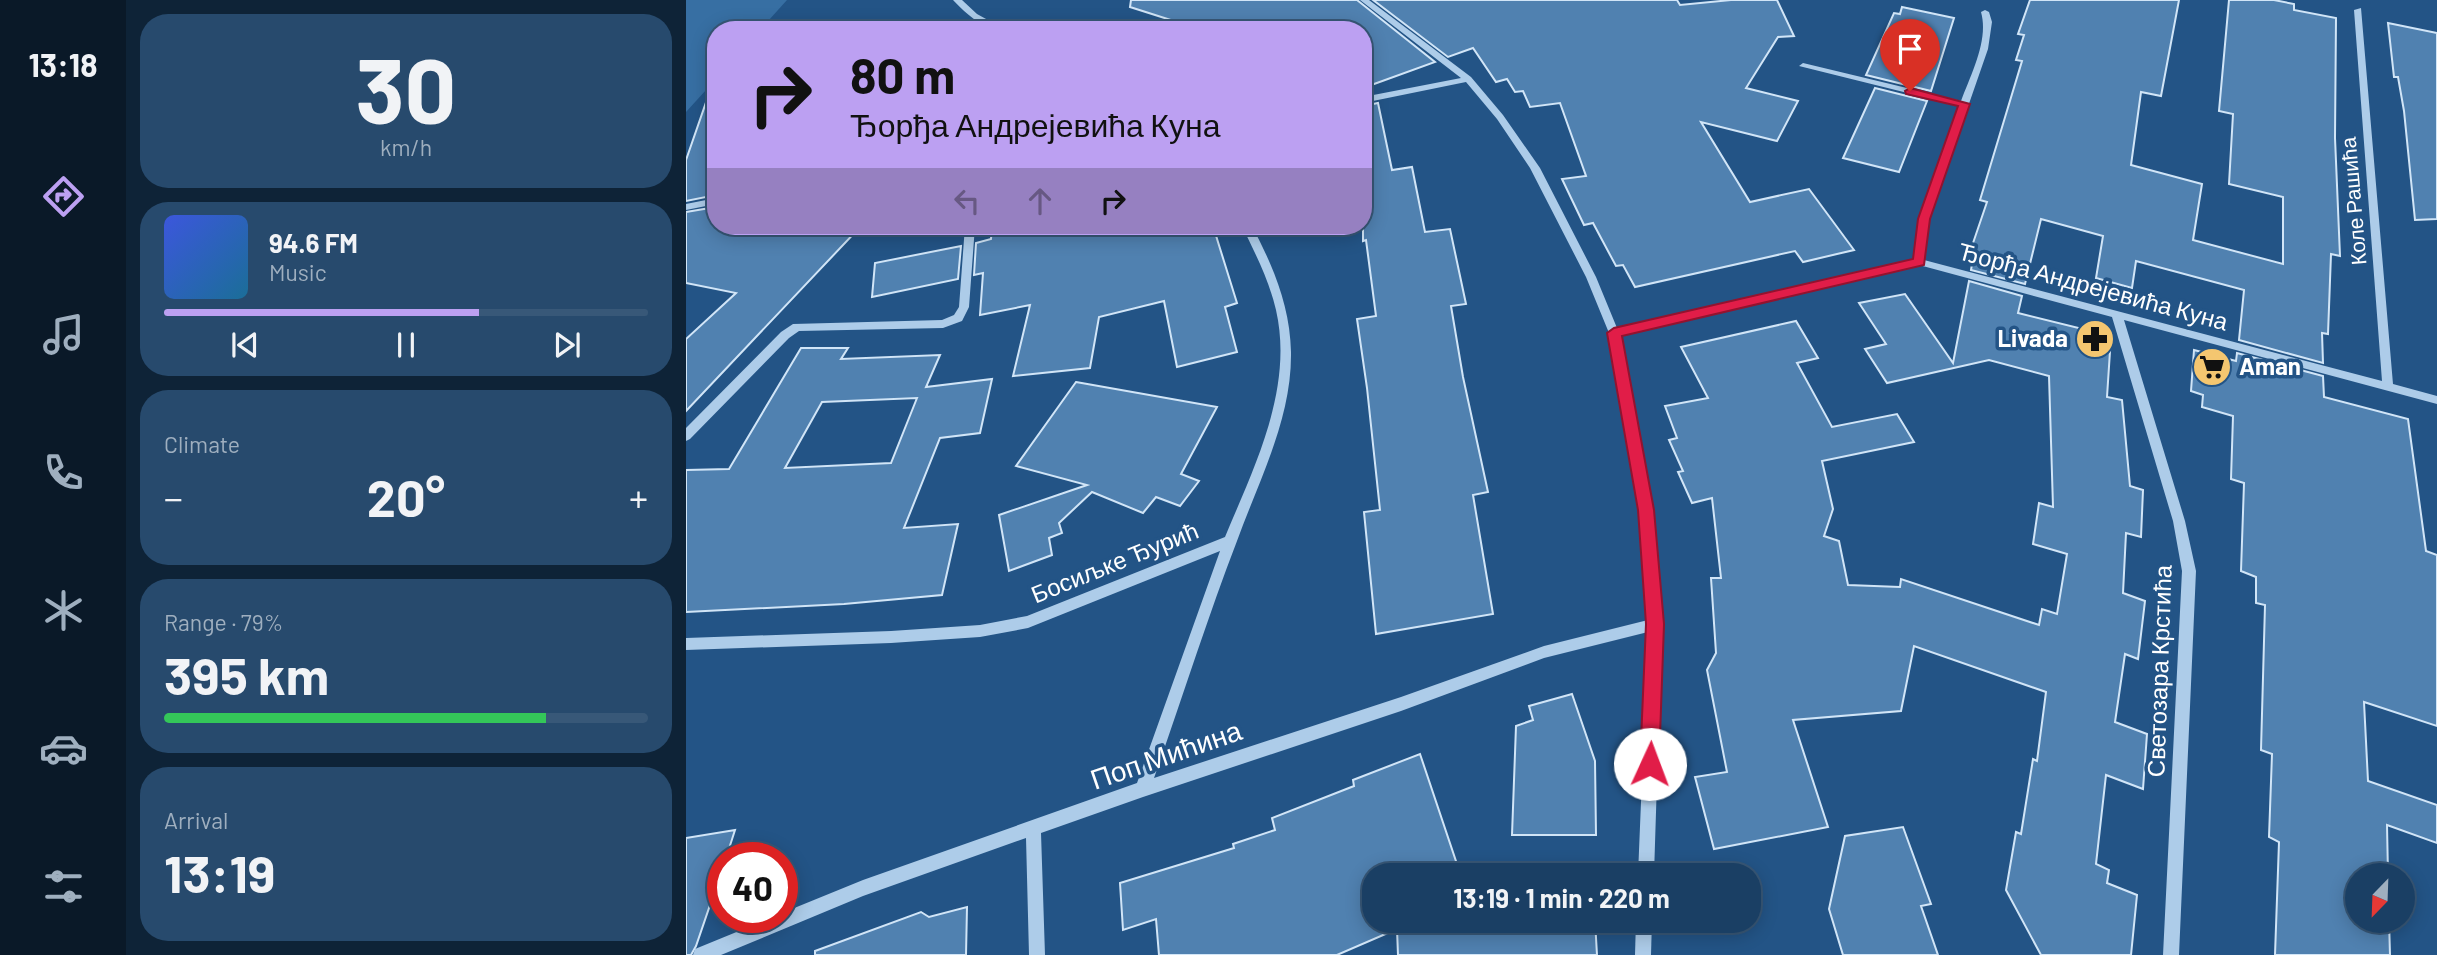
<!DOCTYPE html>
<html lang="en">
<head>
<meta charset="utf-8">
<style>
  :root { --surface:#1a3f64; --page:#274a6d; --text:#f1f3f6; --muted:#9fafbf; --line:#385878; --accent:#bca0f2 }
  body { margin:0; font-family:Barlow,sans-serif; background:var(--page); color:var(--text); height:100vh; display:flex; flex-direction:column; font-size:26px; white-space:nowrap }
  * { box-sizing:border-box; margin:0 }
  p { font-size:23px; color:var(--muted) }
  .icon { flex:none; width:38px; height:38px; fill:none; stroke:currentColor; stroke-width:2; stroke-linecap:round; stroke-linejoin:round }
  .map { position:relative; flex:1; overflow:hidden }
  .drawer { display:flex; flex-direction:column; gap:14px; padding:14px; background:#0e2337; width:560px }
  .drawer>* { flex:none }
  .banner { position:absolute; left:21px; top:21px; width:665px; height:214px; border-radius:28px; box-shadow:0 4px 18px #0003,0 0 0 2px var(--line); background:#bca0f2; color:#111; overflow:hidden }
  .needle { width:46px; rotate:203deg }
  .buttons { position:absolute; left:1659px; top:863px; display:grid; gap:14px }
  .buttons a { display:grid; place-items:center; width:70px; height:70px; border-radius:50%; background:var(--surface); box-shadow:0 4px 18px #0003,0 0 0 2px var(--line); font-size:35px }
  .speed { position:absolute; left:21px; top:842px; display:flex; gap:14px; font-size:35px; font-weight:700; text-align:center }
  .speed>* { display:grid; place-content:center; width:91px; height:91px; border-radius:50%; background:var(--surface); box-shadow:0 4px 18px #0003,0 0 0 2px var(--line); line-height:1 }
  .speed .limit { border:10px solid #d22; background:#fff; color:#111 }
  .pin { position:absolute; display:grid; place-items:center; width:60px; height:60px; color:#fff; margin:-72px -30px; border-radius:50% 50% 50% 0; rotate:-45deg; box-shadow:0 0 7px #0007 }
  .pin .icon { rotate:45deg }
  .me { position:absolute; width:77px; margin:-38px; rotate:2deg; stroke-linejoin:round; filter:drop-shadow(0 0 5px #0008) }
  .turn { display:flex; align-items:center; gap:24px; height:147px; padding:0 28px; font-size:32px }
  .turn .icon { width:91px; height:91px; stroke-width:2.5 }
  .turn b { display:block; font-size:49px; line-height:60px }
  .lanes { display:flex; align-items:center; height:66px; padding:0 28px; background:#0003; justify-content:center; gap:35px; direction:ltr }
  .lanes .off { opacity:.35 }
  .big { font-size:52px; font-weight:700; line-height:1.1 }
  .drawer .widget { flex:1; display:flex; flex-direction:column; justify-content:center; gap:10px; min-width:0; padding:0 24px; border-radius:28px; background:var(--page) }
  .drawer .dial { align-items:center; gap:0 }
  .dial b { font-size:91px; line-height:1 }
  .song { display:flex; align-items:center; gap:21px }
  .cover { width:84px; height:84px; border-radius:10px; background:linear-gradient(135deg,hsl(230 70% 55%),hsl(200 70% 35%)) }
  .played { height:7px; border-radius:4px; background:linear-gradient(90deg,var(--accent) 65%,var(--line) 65%) }
  .keys { display:flex; justify-content:space-around; direction:ltr }
  .heat { display:flex; justify-content:space-between; align-items:center; font-size:38px; direction:ltr }
  .charge { height:10px; border-radius:5px; background:linear-gradient(90deg,#34c759 79%,var(--line) 0) }
  .trip { position:absolute; left:676px; top:863px; width:399px; height:70px; border-radius:28px; background:var(--surface); box-shadow:0 4px 18px #0003,0 0 0 2px var(--line); font-weight:700; line-height:70px; text-align:center }
  main { display:flex; flex:1; min-height:0 }
  .tabs { display:flex; flex-direction:column; width:126px; justify-content:space-around; align-items:center; background:#0a1928; color:var(--muted) }
  .tabs .icon { width:49px; height:49px }
  .tabs .on { color:var(--accent) }
  .tabs b { font-size:32px; color:var(--text) }
  .map>svg:first-child { display:block }
</style>
</head>
<body>
<main>
<nav class="tabs">
<b>13:18</b>
<svg class="icon on" aria-label="directions" viewBox="0 0 24 24"><path d="M12 3l9 9-9 9-9-9zM9 14v-3h6M13 9l2 2-2 2"/></svg>
<svg class="icon" aria-label="music" viewBox="0 0 24 24"><path d="M9 18V5l10-2v13"/><circle cx="6" cy="18" r="3"/><circle cx="16" cy="16" r="3"/></svg>
<svg class="icon" aria-label="phone" viewBox="0 0 24 24"><path d="M5 4h4l2 5-3 2q2 4 5 5l2-3 5 2v4C11 20 4 13 5 4z"/></svg>
<svg class="icon" aria-label="climate" viewBox="0 0 24 24"><path d="M12 3v18M4 7l16 10M4 17L20 7"/></svg>
<svg class="icon" aria-label="car" viewBox="0 0 24 24"><path d="M5 17H2v-5l4-1 3-4h7l3 4 3 1v5h-3M9 17h6M6 11h13"/><circle cx="7" cy="17" r="2"/><circle cx="17" cy="17" r="2"/></svg>
<svg class="icon" aria-label="filters" viewBox="0 0 24 24"><path d="M4 7h16M4 17h16"/><circle cx="9" cy="7" r="2"/><circle cx="15" cy="17" r="2"/></svg>
</nav>
<section class="drawer">
<div class="widget dial"><b>30</b><p>km/h</p></div>
<div class="widget">
<div class="song"><i class="cover"></i><div><b>94.6 FM</b><p>Music</p></div></div>
<div class="played"></div>
<div class="keys"><svg class="icon" aria-label="previous" viewBox="0 0 24 24"><path d="M18 5L8 12l10 7zM5 5v14"/></svg><svg class="icon" aria-label="pause" viewBox="0 0 24 24"><path d="M8 5v14M16 5v14"/></svg><svg class="icon" aria-label="next" viewBox="0 0 24 24"><path d="M6 5l10 7-10 7zM19 5v14"/></svg></div>
</div>
<div class="widget"><p>Climate</p>
<div class="heat"><a>−</a><b class="big">20°</b><a>+</a></div>
</div>
<div class="widget"><p>Range · 79%</p><b class="big">395 km</b><div class="charge"></div></div>
<div class="widget"><p>Arrival</p><b class="big">13:19</b></div>
</section>
<div class="map">
<svg width="1751" height="955" viewBox="0 0 1751 955">
  <rect width="100%" height="100%" fill="#235486"/>
  <polygon fill="#376fa3" points="0,0 101,0 74,30 30,30 30,79 0,112"/>
  <g fill="#5081b0" stroke="#d1e5f7" stroke-width="2" fill-rule="evenodd">
    <polygon points="445,0 671,0 749,62 677,88 677,30 516,30 444,7"/>
    <polygon points="687,0 991,0 994,5 1045,0 1091,0 1108,36 1092,37 1060,88 1112,101 1091,141 1015,122 1064,202 1123,189 1168,250 1117,262 1109,251 949,287 937,265 930,266 907,223 898,225 876,179 900,176 874,103 844,107 837,91 829,92 821,79 810,82 787,48 762,57"/>
    <polygon points="1344,0 1493,0 1475,96 1455,92 1445,165 1516,184 1507,240 1597,264 1597,197 1543,184 1547,114 1533,111 1543,0 1588,0 1608,4 1608,10 1650,18 1649,138 1654,256 1645,254 1642,334 1636,333 1637,363 1553,340 1558,290 1450,261 1446,288 1410,278 1417,236 1355,219 1339,284 1285,270 1289,247 1286,246 1301,202 1294,200 1336,61 1330,60 1338,35 1332,34"/>
    <polygon points="1216,7 1268,18 1245,91 1180,75 1208,13 1214,14"/>
    <polygon points="1702,23 1751,33 1751,219 1729,220 1718,111 1712,77 1708,77"/>
    <polygon points="25,88 30,89 30,195 0,201 0,160"/>
    <polygon points="1189,88 1241,101 1213,172 1157,158"/>
    <polygon points="692,103 706,170 726,167 739,232 764,229 780,304 765,306 777,377 802,492 787,495 807,614 690,634 678,512 694,510 681,388 671,319 690,316 680,240 677,241 677,106"/>
    <polygon points="30,207 30,226 90,226 124,232 125,226 175,226 0,411 0,339 50,293 0,283 0,212"/>
    <polygon points="306,226 527,226 551,303 539,307 551,352 491,367 478,301 413,317 404,368 327,376 344,305 294,315 297,273 288,275 290,243 305,239"/>
    <polygon points="275,246 272,279 186,297 189,263"/>
    <polygon points="1283,281 1336,296 1332,313 1425,336 1421,397 1436,400 1444,486 1457,490 1455,537 1440,533 1437,593 1459,601 1452,659 1439,654 1429,722 1461,734 1457,789 1420,775 1410,864 1423,870 1421,883 1451,895 1445,955 1355,955 1320,890 1330,832 1335,834 1347,759 1351,761 1360,692 1228,646 1215,711 1107,720 1142,827 1028,849 1009,777 1041,772 1021,670 1030,653 1025,578 1035,578 1026,498 1006,503 992,472 997,471 983,440 991,438 979,406 1022,398 995,347 1110,321 1132,358 1111,363 1146,427 1211,414 1228,442 1136,461 1147,509 1138,536 1153,541 1162,585 1214,587 1215,579 1353,625 1356,609 1371,614 1381,554 1347,544 1353,503 1367,507 1363,376 1303,360 1201,383 1179,349 1200,344 1173,303 1219,294 1267,363"/>
    <path d="M115 348H162L155 359 254 355 240 387 306 379 294 433 254 438 218 528 272 524 256 595 158 604 0 612V470L43 469ZM231 398 205 463 99 468 136 402Z"/>
    <polygon points="1508,350 1550,361 1551,353 1637,376 1638,397 1722,419 1740,551 1751,555 1751,726 1678,702 1682,781 1751,805 1751,843 1701,825 1702,875 1671,875 1671,920 1703,920 1704,955 1589,955 1593,842 1583,837 1586,754 1575,750 1579,605 1570,603 1570,577 1555,571 1558,483 1545,479 1547,416 1516,407 1517,395 1505,391"/>
    <polygon points="390,382 531,407 495,474 513,481 494,506 470,497 457,513 406,492 373,523 376,533 363,538 366,555 323,571 313,515 401,485 330,466"/>
    <polygon points="886,694 909,761 910,835 826,835 830,726 847,720 843,706"/>
    <polygon points="734,754 774,873 799,867 800,875 688,875 688,920 909,920 911,955 712,955 711,929 651,955 473,955 470,919 437,930 434,883 548,848 547,844 589,830 586,818 668,786 667,780"/>
    <polygon points="1217,827 1245,904 1235,906 1252,955 1157,955 1143,909 1159,836"/>
    <polygon points="49,830 40,858 37,858 37,867 10,946 5,955 0,955 0,838"/>
    <polygon points="281,907 280,955 129,955 129,951 235,912 243,917"/>
  </g>
  <g fill="none" stroke-linecap="round" stroke-linejoin="round">
    <g fill="#adcce9" fill-rule="evenodd">
      <path d="M267 0H276L291 14 320 30C298 30 281 15 267 0Z"/>
      <path d="M674 0H683L785 77 817 115 854 168 910 277 931 328 1228 260 1233 219 1274 106 1113 66 1117 63 1275 101C1285 74 1303 40 1295 12L1299 10 1303 12 1306 22 1302 49 1243 219 1238 260 1696 381 1668 10 1675 8 1707 384 1751 396V404L1438 320 1499 521 1510 571 1493 955H1477L1496 571 1487 521 1426 317 1233 265 934 336 966 510 976 624 968 875H952L962 632 858 658 715 711 457 797 355 833 359 955H343L340 838 177 896 35 955H7L9 949 87 917H96V913L177 880 451 783 534 551 342 628 294 637 205 643 0 650V638L205 631 294 625 341 616 539 537C568 467 608 389 590 310 583 280 569 253 556 226H566C587 266 604 306 605 352 606 419 573 480 551 541 521 619 496 699 468 778L715 697 858 646 962 620 954 510 923 333 900 277 844 168 811 119 780 82 677 103V97L775 78Z"/>
      <polygon points="30,198 30,204 0,210 0,204"/>
      <polygon points="279,226 289,226 283,307 276,321 257,328 113,331 103,338 4,439 0,441 0,428 95,332 107,324 256,320 268,315 273,307"/>
      <polygon points="950,920 966,920 965,955 949,955"/>
    </g>
  </g>
  <polygon fill="#e11d48" stroke="#92132f" stroke-width="2" points="1224,88 1284,104 1244,219 1238,265 936,336 968,510 978,624 973,764 971,770 964,773 957,770 954,764 960,624 952,510 921,333 928,328 1227,259 1232,219 1272,106 1220,94 1219,91"/>
  <defs>
    <symbol id="pharmacy-disc" viewBox="-11 -11 22 22"><circle r="9.5" fill="#f4c670" stroke="#235486"/><path d="M-2-6h4v4h4v4h-4v4h-4v-4h-4v-4h4Z" fill="#111"/></symbol>
    <symbol id="supermarket-disc" viewBox="-11 -11 22 22"><circle r="9.5" fill="#f4c670" stroke="#235486"/><path d="M-6-5.5h2.5l.6 2H6L4.5 2H-2.5L-4.4-4H-6ZM-1.5 3.2a1.3 1.3 0 1 0 .1 0ZM3 3.2a1.3 1.3 0 1 0 .1 0Z" fill="#111"/></symbol>
  </defs>
  <g fill-rule="evenodd">
    <use href="#pharmacy-disc" x="1387" y="317" width="44" height="44"/>
    <use href="#supermarket-disc" x="1504" y="345" width="44" height="44"/>
  </g>
  <g text-anchor="middle" stroke-width="7" stroke-linejoin="round" paint-order="stroke">
    <g font-size="21" fill="#fff" stroke="#235486">
      <text transform="translate(1668 201) rotate(-95)" y="7">Коле Рашића</text>
    </g>
    <g font-size="24" fill="#fff" stroke="#235486">
      <text transform="translate(1407 287) rotate(15)" y="8">Ђорђа Андрејевића Куна</text>
      <text transform="translate(429 563) rotate(-22)" y="8">Босиљке Ђурић</text>
      <text transform="translate(1474 671) rotate(-88)" y="8">Светозара Крстића</text>
    </g>
    <g font-size="24" font-weight="bold" fill="#fff" stroke="#235486" text-anchor="end">
      <text x="1382" y="347">Livada</text>
      <text x="1553" y="375" text-anchor="start">Aman</text>
    </g>
    <g font-size="28" fill="#fff" stroke="#235486">
      <text transform="translate(480 755) rotate(-19)" y="10">Поп Мићина</text>
    </g>
  </g>
</svg>
<div class="buttons">
<a><svg class="needle" viewBox="-14 -14 28 28"><path d="M0-13l5 13h-10z" fill="#e53935"/><path d="M0 13l5-13h-10z" fill="#9fafbf"/></svg></a>
</div>
<div class="speed"><div class="limit">40</div></div>
<div class="pin" style="left:1224px;top:91px;background:#d93025"><svg class="icon" aria-label="arrive" viewBox="0 0 24 24"><path d="M6 21V4h12l-3 4 3 4H6"/></svg></div>
<svg class="me" style="left:964px;top:764px" viewBox="-20 -20 40 40"><circle r="19" fill="#fff"/><path d="M0-13L10 11 0 6-10 11z" fill="#e11d48"/></svg>
<div class="trip">13:19 · 1 min · 220 m</div>
<div class="banner">
<div class="turn"><svg class="icon" aria-label="right" viewBox="0 0 24 24"><path d="M7 20v-9h11M14 6l5 5-5 5"/></svg><div><b>80 m</b>Ђорђа Андрејевића Куна</div></div>
<div class="lanes"><svg class="icon off" aria-label="left" viewBox="0 0 24 24"><path d="M17 20v-9H6M10 6l-5 5 5 5"/></svg><svg class="icon off" aria-label="ahead" viewBox="0 0 24 24"><path d="M12 20V5M6 11l6-6 6 6"/></svg><svg class="icon" aria-label="right" viewBox="0 0 24 24"><path d="M7 20v-9h11M14 6l5 5-5 5"/></svg></div>
</div>
</div>
</main>
</body>
</html>
